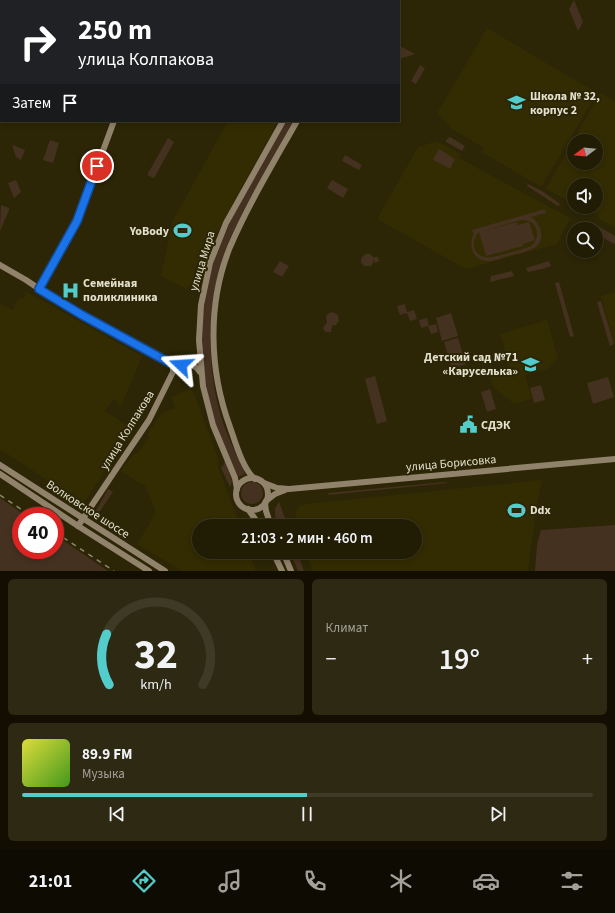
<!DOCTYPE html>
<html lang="ru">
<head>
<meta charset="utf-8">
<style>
  :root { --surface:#211c04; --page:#2d2913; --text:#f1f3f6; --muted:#a2a19a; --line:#3e3a26; --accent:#52cdcc }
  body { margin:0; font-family:"Source Sans 3",sans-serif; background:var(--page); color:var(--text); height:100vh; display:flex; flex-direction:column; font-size:15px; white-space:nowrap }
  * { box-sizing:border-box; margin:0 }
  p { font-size:13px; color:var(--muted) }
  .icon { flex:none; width:22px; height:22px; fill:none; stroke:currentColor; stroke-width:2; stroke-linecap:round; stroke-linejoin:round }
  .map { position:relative; height:571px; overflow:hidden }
  .drawer { display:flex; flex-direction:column; gap:8px; padding:8px; background:#120f02; flex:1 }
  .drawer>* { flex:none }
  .top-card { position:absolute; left:0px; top:0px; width:400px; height:122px; box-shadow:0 2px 6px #0003,0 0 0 1px var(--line); background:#202124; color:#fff; overflow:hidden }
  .needle { width:26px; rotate:254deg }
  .controls { position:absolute; left:567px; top:134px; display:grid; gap:8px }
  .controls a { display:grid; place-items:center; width:36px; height:36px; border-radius:50%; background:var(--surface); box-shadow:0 2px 6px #0003,0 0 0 1px var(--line); font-size:20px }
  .speed { position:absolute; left:12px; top:507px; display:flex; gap:8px; font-size:20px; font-weight:700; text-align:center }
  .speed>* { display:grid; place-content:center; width:52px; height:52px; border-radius:50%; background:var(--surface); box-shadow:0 2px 6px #0003,0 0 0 1px var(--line); line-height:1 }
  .speed .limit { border:6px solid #d22; background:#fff; color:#111 }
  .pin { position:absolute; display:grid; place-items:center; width:34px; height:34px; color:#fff; margin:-17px; border:2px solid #fff; border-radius:50%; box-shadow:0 1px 4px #0007 }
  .me { position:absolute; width:44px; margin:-22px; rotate:290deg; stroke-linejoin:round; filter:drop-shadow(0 0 3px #0008) }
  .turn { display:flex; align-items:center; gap:14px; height:84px; padding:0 12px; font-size:18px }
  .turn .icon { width:52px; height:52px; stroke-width:2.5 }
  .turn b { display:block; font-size:28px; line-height:34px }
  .then { display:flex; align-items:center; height:38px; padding:0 12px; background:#0003; gap:8px; font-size:15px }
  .big { font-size:30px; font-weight:600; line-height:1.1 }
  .drawer .card { flex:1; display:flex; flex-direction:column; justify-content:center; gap:6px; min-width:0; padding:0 14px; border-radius:6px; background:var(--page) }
  .drawer .dial { align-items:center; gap:0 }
  .dial svg { height:104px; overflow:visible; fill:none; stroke:var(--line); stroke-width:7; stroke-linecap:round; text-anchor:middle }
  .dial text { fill:var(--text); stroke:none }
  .song { display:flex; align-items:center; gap:12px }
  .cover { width:48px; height:48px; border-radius:6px; background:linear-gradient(135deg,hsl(60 70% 55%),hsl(100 70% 35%)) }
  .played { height:4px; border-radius:2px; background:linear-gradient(90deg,var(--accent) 50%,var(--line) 50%) }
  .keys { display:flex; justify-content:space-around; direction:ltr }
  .heat { display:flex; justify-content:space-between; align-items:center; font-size:22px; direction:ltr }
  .drawer .tiles { flex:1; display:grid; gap:8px; grid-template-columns:1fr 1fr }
  .card:last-child { grid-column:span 2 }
  .trip { position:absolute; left:192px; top:519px; width:230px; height:40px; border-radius:20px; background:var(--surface); box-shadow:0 2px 6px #0003,0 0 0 1px var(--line); font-weight:600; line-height:40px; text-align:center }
  .tabs { display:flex; height:64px; justify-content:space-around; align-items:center; background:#0d0b02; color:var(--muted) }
  .tabs .icon { width:28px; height:28px }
  .tabs .on { color:var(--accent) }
  .tabs b { font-size:18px; color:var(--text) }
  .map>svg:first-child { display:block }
</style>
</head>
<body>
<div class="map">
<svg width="615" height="571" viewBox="0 0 615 571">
  <rect width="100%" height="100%" fill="#2c2606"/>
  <g fill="#332b01" fill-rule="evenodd">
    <polygon points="487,28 597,93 541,187 482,152 484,148 452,129 437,113"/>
    <path d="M600 93 615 101V227H614L598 218 599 215 585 207H596V185H574V204L546 189ZM574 141H596V163H574Z"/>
    <polygon points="228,121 278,121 217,233 211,249 203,248 196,275 187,289 161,276 172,222"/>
    <polygon points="437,141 461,154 459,158 570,218 557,244 466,269 377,219 418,147"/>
    <polygon points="25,291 142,356 121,406 118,404 118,402 113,399 105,411 131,428 122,441 124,442 83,504 0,449 0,304 13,310 18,299 24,298 26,294 24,293"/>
    <polygon points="615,292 615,347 601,296"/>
    <polygon points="547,320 558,358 547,369 525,375 532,399 514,404 493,387 490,377 511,371 500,334"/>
    <polygon points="192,388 219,461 217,464 240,526 199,526 199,552 249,552 256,571 182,571 137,544 156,513 146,487 121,471 134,453 137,454 149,438 148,435 150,430 162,413 175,408 171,397"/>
    <polygon points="542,480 537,504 528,571 313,571 306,552 415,552 415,526 297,526 296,522 295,516 297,509 299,506 305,504"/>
  </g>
  <g fill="#453120" fill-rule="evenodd">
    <polygon points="574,0 583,22 578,31 569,9"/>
    <polygon points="400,46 415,54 399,59 399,48"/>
    <polygon points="420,65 425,68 416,84 411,81"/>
    <path d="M286 121H294C281 145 268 169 255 193 246 209 236 225 229 241 206 300 204 366 224 426 230 442 238 458 245 474L238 477C230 458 221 440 215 421 198 369 197 304 217 253 234 207 262 164 286 121Z"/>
    <polygon points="450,137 465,146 462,151 446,142 446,140"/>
    <polygon points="168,138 174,142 154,178 147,175"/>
    <polygon points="50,140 59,143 53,163 43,160"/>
    <polygon points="12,145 25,150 21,160 16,157"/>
    <polygon points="439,149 455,159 450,169 433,160"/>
    <polygon points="345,155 362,165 359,170 342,161"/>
    <polygon points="16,180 21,192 14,198 8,183"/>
    <polygon points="332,180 348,189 343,198 327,188"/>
    <polygon points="528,184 542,191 560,204 558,206 527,186"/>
    <polygon points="1,205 9,208 9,210 0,231"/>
    <path d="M545 209 546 213 531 217C542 224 547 243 532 249 524 253 515 254 508 256 501 258 493 262 487 261 472 260 468 244 474 233H473L472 230ZM521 220C536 219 543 235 531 246 524 249 491 259 485 257 479 256 475 252 474 247 473 241 475 236 479 232L486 256 523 246 522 238 523 244 535 240 529 222 518 225 517 222 480 232Z"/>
    <path d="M593 224 596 225 615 236V244C605 240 596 234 593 224Z"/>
    <path d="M366 254H370L374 258 375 257H378L379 261 375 263 374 259 373 263 371 266H365C359 263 360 257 366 254Z"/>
    <polygon points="280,261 289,266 282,277 273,272"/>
    <polygon points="549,261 551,266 542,269 528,272 526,268"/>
    <polygon points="512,271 514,276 490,282 491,276"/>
    <polygon points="559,282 574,336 570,337 555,283"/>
    <polygon points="601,301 614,344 610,346 597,302"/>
    <polygon points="405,304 407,312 414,310 417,319 410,321 407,313 400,315 397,306"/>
    <polygon points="333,312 338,315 339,321 336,325 332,326 331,332 326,332 323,329 324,326 327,323 326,316 329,313"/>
    <polygon points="451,313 458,336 442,341 436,318"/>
    <polygon points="427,318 429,326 436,324 438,332 431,334 428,326 421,328 419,320"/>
    <polygon points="458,338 466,364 452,368 444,342"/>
    <polygon points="375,376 387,421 377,424 365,379"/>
    <polygon points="608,377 614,397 593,404 587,383"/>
    <polygon points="541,385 545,400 534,403 530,388"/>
    <polygon points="490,389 496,409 487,412 481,392"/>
    <polygon points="225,460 232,482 230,487 221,468 223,466"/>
    <polygon points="445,482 448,483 328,495 329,493"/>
    <circle cx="252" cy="493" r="11"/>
    <polygon points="108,489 113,492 98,514 117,526 118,533 93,516"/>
    <polygon points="0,498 26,516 21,516 21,550 55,550 55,535 108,571 0,571"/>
    <path d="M279 502 288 526H279C275 517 272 511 279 502Z"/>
    <polygon points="615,525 615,571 535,571 537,545 541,530"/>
    <polygon points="290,552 297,552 304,571 298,571"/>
  </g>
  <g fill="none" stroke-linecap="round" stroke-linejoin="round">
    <g stroke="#91826c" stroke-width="6">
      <polyline points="160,1 160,0"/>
      <polyline points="349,1 350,0"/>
      <polyline points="364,1 365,0"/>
      <path d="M0 265 26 280 54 299 170 363C182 367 193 360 200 372"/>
      <polyline points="39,289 77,221 114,121"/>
      <polyline points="0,465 165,571"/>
      <polyline points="0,474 78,526 149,571"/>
      <circle cx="252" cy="494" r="16"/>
      <path d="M255 479C243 470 235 441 230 427 209 370 207 304 230 247 249 203 274 162 297 121"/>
      <polyline points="264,483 277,488 289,489 615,459"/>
      <polyline points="237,489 235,478 213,425 203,386 199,340 201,305 210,263 226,223 283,121"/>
      <polyline points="266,501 275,494 285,490"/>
      <polyline points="265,503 266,511 271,526"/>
      <polyline points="248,509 260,526"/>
      <polyline points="78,526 149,420 173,372 173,367 170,363"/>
      <polyline points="273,552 282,571"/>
      <polyline points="283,552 291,571"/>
    </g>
    <g stroke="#8c876e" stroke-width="1.5" stroke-dasharray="5 5" stroke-linecap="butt">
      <polyline points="0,495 31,516"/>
      <polyline points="55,532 114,571"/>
    </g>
  </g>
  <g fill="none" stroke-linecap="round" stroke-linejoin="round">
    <defs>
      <polyline id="route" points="97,166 77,221 39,289 82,315 170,363 181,365"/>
    </defs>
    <use href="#route" stroke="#114b97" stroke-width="10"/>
    <use href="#route" stroke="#1a73e8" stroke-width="7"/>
  </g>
  <defs>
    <symbol id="school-bare" viewBox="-9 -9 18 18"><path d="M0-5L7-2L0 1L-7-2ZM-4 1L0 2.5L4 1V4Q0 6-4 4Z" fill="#52cdcc" stroke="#2c2606" stroke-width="2.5" paint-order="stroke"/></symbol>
    <symbol id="stadium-bare" viewBox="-9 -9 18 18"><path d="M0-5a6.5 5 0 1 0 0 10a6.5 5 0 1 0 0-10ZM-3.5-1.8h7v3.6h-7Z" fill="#52cdcc" stroke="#2c2606" stroke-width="2.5" paint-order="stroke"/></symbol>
    <symbol id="hospital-bare" viewBox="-9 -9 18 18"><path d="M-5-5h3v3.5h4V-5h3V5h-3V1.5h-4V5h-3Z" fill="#52cdcc" stroke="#2c2606" stroke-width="2.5" paint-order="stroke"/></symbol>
    <symbol id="civic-bare" viewBox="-9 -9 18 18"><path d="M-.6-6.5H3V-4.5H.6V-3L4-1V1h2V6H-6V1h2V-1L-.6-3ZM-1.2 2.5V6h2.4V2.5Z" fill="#52cdcc" stroke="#2c2606" stroke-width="2.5" paint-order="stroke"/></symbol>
  </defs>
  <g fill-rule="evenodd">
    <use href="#school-bare" x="504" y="90" width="25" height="25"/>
    <use href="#stadium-bare" x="170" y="218" width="25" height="25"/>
    <use href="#hospital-bare" x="58" y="278" width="25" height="25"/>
    <use href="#school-bare" x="518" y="352" width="25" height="25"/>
    <use href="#civic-bare" x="456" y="412" width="25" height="25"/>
    <use href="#stadium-bare" x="504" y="498" width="25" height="25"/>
  </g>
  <g text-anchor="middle" stroke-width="4" stroke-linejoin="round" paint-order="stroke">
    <g font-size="12" font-weight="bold" fill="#e3e0ce" stroke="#2c2606" text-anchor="start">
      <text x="530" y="100">Школа № 32,<tspan x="530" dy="14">корпус 2</tspan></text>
      <text x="169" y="235" text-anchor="end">YoBody</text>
      <text x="83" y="287">Семейная<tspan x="83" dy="14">поликлиника</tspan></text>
      <text x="518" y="361" text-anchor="end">Детский сад №71<tspan x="518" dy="14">«Каруселька»</tspan></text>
      <text x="481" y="429">СДЭК</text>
      <text x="530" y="514">Ddx</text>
    </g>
    <g font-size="12" fill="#e3e0ce" stroke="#2c2606">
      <text transform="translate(202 261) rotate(-73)" y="4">улица Мира</text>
      <text transform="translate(127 430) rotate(-58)" y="4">улица Колпакова</text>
      <text transform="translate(451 463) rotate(-5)" y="4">улица Борисовка</text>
      <text transform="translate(88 509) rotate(33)" y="4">Волковское шоссе</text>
    </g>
  </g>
</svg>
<div class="controls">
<a><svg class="needle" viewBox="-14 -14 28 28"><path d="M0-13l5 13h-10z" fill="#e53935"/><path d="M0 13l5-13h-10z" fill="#a2a19a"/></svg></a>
<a><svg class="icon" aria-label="sound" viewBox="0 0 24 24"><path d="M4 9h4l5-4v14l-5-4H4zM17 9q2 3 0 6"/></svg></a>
<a><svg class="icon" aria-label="search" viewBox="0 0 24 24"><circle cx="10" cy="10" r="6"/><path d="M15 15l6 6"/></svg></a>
</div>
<div class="speed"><div class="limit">40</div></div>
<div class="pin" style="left:97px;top:166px;background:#d93025"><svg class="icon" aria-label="arrive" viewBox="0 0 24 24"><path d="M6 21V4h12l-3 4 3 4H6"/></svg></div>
<svg class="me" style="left:181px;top:365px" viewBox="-20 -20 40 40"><path d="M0-17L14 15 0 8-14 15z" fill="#1a73e8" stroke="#fff" stroke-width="4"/></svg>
<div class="trip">21:03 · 2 мин · 460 m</div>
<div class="top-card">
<div class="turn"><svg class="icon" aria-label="right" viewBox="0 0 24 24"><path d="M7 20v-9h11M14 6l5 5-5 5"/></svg><div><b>250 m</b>улица Колпакова</div></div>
<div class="then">Затем<svg class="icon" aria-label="arrive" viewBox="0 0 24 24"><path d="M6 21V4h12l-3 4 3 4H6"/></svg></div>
</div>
</div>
<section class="drawer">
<div class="tiles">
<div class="card dial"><svg viewBox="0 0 100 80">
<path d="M14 69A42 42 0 1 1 86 69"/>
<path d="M14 69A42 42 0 0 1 12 30" stroke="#52cdcc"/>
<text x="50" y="56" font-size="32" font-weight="700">32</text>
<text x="50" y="72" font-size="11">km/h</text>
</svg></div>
<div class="card"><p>Климат</p>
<div class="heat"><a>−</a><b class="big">19°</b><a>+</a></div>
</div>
<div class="card">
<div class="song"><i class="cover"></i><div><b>89.9 FM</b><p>Музыка</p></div></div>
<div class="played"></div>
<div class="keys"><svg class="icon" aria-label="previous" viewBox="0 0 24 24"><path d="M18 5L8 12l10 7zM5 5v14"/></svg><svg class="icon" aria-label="pause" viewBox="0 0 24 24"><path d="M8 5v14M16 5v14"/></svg><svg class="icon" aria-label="next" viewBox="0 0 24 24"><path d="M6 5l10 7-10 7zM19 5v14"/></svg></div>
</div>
</div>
</section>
<nav class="tabs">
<b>21:01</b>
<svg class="icon on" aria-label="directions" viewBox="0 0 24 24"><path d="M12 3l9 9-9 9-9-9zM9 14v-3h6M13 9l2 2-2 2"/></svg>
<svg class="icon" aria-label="music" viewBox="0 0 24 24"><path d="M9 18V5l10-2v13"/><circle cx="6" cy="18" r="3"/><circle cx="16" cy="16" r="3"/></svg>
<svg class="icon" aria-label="phone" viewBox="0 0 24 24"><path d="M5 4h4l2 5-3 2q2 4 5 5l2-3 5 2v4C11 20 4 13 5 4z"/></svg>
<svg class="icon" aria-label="climate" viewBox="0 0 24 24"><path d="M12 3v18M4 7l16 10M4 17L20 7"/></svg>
<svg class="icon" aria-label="car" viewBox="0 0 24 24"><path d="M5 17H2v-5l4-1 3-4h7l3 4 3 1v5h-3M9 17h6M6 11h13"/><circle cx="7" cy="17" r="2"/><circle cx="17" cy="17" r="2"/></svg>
<svg class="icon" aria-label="filters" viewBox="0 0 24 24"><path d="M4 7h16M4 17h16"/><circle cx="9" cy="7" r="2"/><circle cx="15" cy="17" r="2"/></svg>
</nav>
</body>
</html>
